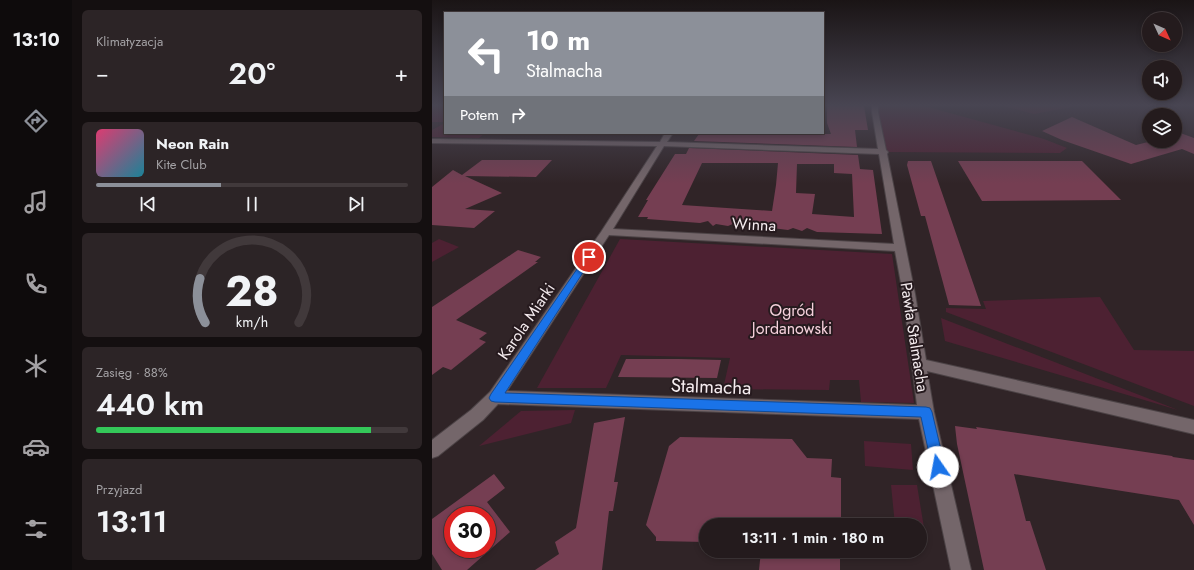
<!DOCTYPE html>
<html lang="pl">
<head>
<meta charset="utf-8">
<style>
  :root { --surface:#241b1d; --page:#2c2426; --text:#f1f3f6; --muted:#a3a1a4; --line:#41393b; --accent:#8c9099 }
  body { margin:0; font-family:Jost,sans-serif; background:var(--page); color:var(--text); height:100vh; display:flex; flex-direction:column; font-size:15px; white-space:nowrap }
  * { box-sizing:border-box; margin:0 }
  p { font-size:13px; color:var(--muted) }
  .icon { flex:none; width:22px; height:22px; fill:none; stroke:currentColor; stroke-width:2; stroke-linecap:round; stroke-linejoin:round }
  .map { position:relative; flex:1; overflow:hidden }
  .side { display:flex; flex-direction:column; gap:10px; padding:10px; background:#140f10; width:360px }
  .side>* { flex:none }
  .guide { position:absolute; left:12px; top:12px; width:380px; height:122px; border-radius:0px; box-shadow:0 2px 6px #0003,0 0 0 1px var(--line); background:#8c9099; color:#fff; overflow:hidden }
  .needle { width:26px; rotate:134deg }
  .tools { position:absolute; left:710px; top:12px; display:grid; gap:8px }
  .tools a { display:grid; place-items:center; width:40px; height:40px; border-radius:50%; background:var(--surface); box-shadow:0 2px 6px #0003,0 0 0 1px var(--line); font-size:20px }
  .speed { position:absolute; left:12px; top:506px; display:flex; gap:8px; font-size:20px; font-weight:700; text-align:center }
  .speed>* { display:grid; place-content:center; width:52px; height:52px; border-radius:50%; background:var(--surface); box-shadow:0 2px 6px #0003,0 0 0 1px var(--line); line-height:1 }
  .speed .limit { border:6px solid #d22; background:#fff; color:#111 }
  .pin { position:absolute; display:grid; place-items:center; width:34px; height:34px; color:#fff; margin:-17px; border:2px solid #fff; border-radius:50%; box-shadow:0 1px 4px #0007 }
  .me { position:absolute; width:44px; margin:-22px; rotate:348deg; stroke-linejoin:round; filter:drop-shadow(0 0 3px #0008) }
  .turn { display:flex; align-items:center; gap:14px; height:84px; padding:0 16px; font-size:18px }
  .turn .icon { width:52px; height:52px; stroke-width:2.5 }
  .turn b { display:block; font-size:28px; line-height:34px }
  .then { display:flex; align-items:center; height:38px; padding:0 16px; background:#0003; gap:8px; font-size:15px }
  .big { font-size:30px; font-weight:600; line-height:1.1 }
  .side .card { flex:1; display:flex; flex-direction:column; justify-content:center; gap:6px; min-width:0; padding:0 14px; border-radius:6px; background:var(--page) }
  .side .dial { align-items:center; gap:0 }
  .dial svg { height:104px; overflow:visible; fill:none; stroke:var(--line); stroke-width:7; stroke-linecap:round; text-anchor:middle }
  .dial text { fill:var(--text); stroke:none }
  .song { display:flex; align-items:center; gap:12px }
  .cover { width:48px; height:48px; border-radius:6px; background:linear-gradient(135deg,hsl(340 70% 55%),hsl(190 70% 35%)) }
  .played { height:4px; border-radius:2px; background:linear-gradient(90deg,var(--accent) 40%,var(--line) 40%) }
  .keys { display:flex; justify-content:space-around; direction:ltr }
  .heat { display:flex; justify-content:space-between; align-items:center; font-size:22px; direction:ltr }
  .charge { height:6px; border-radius:3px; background:linear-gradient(90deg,#34c759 88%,var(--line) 0) }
  .trip { position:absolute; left:267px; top:518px; width:228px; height:40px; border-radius:20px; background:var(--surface); box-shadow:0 2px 6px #0003,0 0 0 1px var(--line); font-weight:600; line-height:40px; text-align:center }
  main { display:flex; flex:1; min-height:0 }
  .dock { display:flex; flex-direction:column; width:72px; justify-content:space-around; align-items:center; background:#0e0b0c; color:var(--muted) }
  .dock .icon { width:28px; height:28px }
  .dock .selected { color:var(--accent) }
  .dock b { font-size:18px; color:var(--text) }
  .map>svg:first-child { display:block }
</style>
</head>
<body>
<main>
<nav class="dock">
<b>13:10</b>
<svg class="icon selected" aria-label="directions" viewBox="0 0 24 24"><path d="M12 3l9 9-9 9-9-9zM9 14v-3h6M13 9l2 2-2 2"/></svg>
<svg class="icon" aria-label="music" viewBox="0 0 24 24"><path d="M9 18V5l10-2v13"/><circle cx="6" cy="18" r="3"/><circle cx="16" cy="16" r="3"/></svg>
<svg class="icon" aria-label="phone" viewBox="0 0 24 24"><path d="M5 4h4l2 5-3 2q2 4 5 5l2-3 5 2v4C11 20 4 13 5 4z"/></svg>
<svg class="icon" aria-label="climate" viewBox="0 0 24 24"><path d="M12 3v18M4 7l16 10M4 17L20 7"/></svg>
<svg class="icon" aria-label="car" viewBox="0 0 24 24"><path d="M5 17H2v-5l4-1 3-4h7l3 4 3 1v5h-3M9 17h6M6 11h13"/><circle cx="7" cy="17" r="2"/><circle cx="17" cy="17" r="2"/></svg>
<svg class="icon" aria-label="filters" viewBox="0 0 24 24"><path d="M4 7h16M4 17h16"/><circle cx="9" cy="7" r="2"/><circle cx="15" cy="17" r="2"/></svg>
</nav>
<section class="side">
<div class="card"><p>Klimatyzacja</p>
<div class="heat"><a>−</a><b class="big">20°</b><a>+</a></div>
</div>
<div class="card">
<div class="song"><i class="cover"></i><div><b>Neon Rain</b><p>Kite Club</p></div></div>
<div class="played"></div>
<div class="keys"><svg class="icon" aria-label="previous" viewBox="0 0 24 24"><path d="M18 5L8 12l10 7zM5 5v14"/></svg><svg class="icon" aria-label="pause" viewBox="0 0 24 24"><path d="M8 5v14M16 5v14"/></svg><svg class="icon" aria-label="next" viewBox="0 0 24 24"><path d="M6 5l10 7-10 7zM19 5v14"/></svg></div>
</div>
<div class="card dial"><svg viewBox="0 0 100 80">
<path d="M14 69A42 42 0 1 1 86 69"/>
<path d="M14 69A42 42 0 0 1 10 35" stroke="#8c9099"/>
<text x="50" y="56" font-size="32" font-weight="700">28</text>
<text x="50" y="72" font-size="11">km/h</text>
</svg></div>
<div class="card"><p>Zasięg · 88%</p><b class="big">440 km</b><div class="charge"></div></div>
<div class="card"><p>Przyjazd</p><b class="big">13:11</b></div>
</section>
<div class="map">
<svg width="762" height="570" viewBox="0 0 762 570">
  <rect width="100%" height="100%" fill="#302427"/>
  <g fill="#4d2132">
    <rect x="0" y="104" width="13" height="18"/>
    <polygon points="454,104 485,104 612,139 635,148 628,153 452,152 443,108"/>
    <polygon points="564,104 654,104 602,114"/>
    <polygon points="11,124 13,124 13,133 53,133 47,138 0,137 0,130"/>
    <polygon points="7,239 27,247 0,262 0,243"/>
    <polygon points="188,239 460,254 482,403 429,402 427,380 398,380 397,390 291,389 298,358 189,355 174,388 105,388"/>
    <polygon points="668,297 702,350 762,351 762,406 514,312 514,308 554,309 551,301"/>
    <polygon points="509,318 746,410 513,341"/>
    <polygon points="143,410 139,423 47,446 89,411"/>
    <polygon points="432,441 479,444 481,470 433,466"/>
    <polygon points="459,485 485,485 493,534 488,534 488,525 463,525"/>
  </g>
  <g fill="#753e52" fill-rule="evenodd">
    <polygon points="395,105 432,106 436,130 423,130 425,147 262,141 267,134 399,134 395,123"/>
    <polygon points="640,117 704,145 720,141 743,141 743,131 762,138 762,154 750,149 699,164 630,140 610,131"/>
    <path d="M257 148 426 155 428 169 441 170 450 234 385 232 375 228 370 231 361 228 356 230 324 226H307L303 223 296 226 284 224 281 226 276 221 268 223 215 219 216 217H206L216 200H214L243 154H254ZM270 163H346L344 185 340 211 250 205ZM365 164H402V173L420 174 422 217 380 214 383 194 364 193Z"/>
    <polygon points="50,160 120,160 104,177 33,176 70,193 33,209 63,211 42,228 0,225 0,187 21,170 30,175"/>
    <polygon points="476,161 499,161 549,306 517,305 493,216 489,216 475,165"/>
    <polygon points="526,161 650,161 689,200 550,201"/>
    <polygon points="86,250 109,257 103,262 106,262 24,320 55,333 47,339 54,342 19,370 11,367 0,375 0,307"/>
    <polygon points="194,359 247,359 289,360 285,378 186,377"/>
    <polygon points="193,417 182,482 186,482 181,511 177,511 170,570 103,570 127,554 123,542 144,528 162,423"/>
    <polygon points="523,426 545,429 544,427 593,434 740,456 741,457 762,460 762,525 747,500 582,474 594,521 598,521 614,570 552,570 525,444"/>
    <polygon points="248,437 360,439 375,458 400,459 399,477 409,478 409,525 274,525 274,542 224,541 224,537 214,525 237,446"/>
    <path d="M62 474 73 488 55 502 78 532 35 570H10L0 554V519ZM21 515H55V549H21Z"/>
    <polygon points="329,551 408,551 408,570 327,570"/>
  </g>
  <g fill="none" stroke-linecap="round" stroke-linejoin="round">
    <defs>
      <path id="minor" d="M440 104H446V112L454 150 456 152 455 154 483 294 494 360 762 420V434L495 371 502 412 539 570H519L487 419 66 404 51 420 6 456 0 458V440L39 410 58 392 169 232 225 146 0 143V139L228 142 233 133H241L235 142 446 149 440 112ZM232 146 447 154 462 244 181 229ZM177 235 463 251 471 294 485 405 75 391Z"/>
    </defs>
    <use href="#minor" stroke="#4c4346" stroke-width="2"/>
    <use href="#minor" fill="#74666a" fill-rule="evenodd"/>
  </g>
  <linearGradient id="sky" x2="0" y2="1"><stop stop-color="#1a1415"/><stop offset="0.57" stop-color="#484552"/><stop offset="1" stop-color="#484552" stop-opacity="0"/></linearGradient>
  <rect width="762" height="184" fill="url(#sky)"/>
  <polygon fill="#1a73e8" stroke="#114b97" points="157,255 161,257 73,393 494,407 498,408 500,412 513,467 511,471 506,473 502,471 500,467 489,417 63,402 59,401 57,398 59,394 154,256"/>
  <g text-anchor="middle" stroke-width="4" stroke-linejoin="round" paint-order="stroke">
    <g font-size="16" fill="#f5ecef" stroke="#261a1e">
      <text transform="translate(322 224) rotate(3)" y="6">Winna</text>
      <text transform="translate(94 321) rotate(-56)" y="6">Karola Miarki</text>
      <text transform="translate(483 337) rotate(81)" y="6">Pawła Stalmacha</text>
    </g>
    <g font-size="16" fill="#f6d1dc" stroke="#261a1e">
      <text x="360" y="316">Ogród<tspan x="360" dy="18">Jordanowski</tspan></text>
    </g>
    <g font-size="19" fill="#f5ecef" stroke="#261a1e">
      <text transform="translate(279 386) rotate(2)" y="7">Stalmacha</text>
    </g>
  </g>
</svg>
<div class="tools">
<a><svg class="needle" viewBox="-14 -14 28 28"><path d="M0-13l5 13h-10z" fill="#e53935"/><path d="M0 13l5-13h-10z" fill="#a3a1a4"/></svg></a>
<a><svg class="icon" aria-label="sound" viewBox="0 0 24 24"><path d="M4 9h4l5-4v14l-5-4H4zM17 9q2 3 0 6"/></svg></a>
<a><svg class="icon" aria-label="layers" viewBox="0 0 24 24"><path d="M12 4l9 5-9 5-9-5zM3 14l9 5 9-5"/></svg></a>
</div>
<div class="speed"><div class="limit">30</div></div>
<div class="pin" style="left:157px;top:257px;background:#d93025"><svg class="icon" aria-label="arrive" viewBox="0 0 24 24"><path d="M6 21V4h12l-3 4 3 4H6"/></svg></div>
<svg class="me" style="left:506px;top:467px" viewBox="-20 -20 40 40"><circle r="19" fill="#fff"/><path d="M0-13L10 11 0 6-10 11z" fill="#1a73e8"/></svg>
<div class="trip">13:11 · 1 min · 180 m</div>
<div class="guide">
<div class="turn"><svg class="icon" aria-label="left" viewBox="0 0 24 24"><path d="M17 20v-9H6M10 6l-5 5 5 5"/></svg><div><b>10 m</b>Stalmacha</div></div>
<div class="then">Potem<svg class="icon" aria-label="right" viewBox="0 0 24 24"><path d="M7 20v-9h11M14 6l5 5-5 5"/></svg></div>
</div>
</div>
</main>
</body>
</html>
